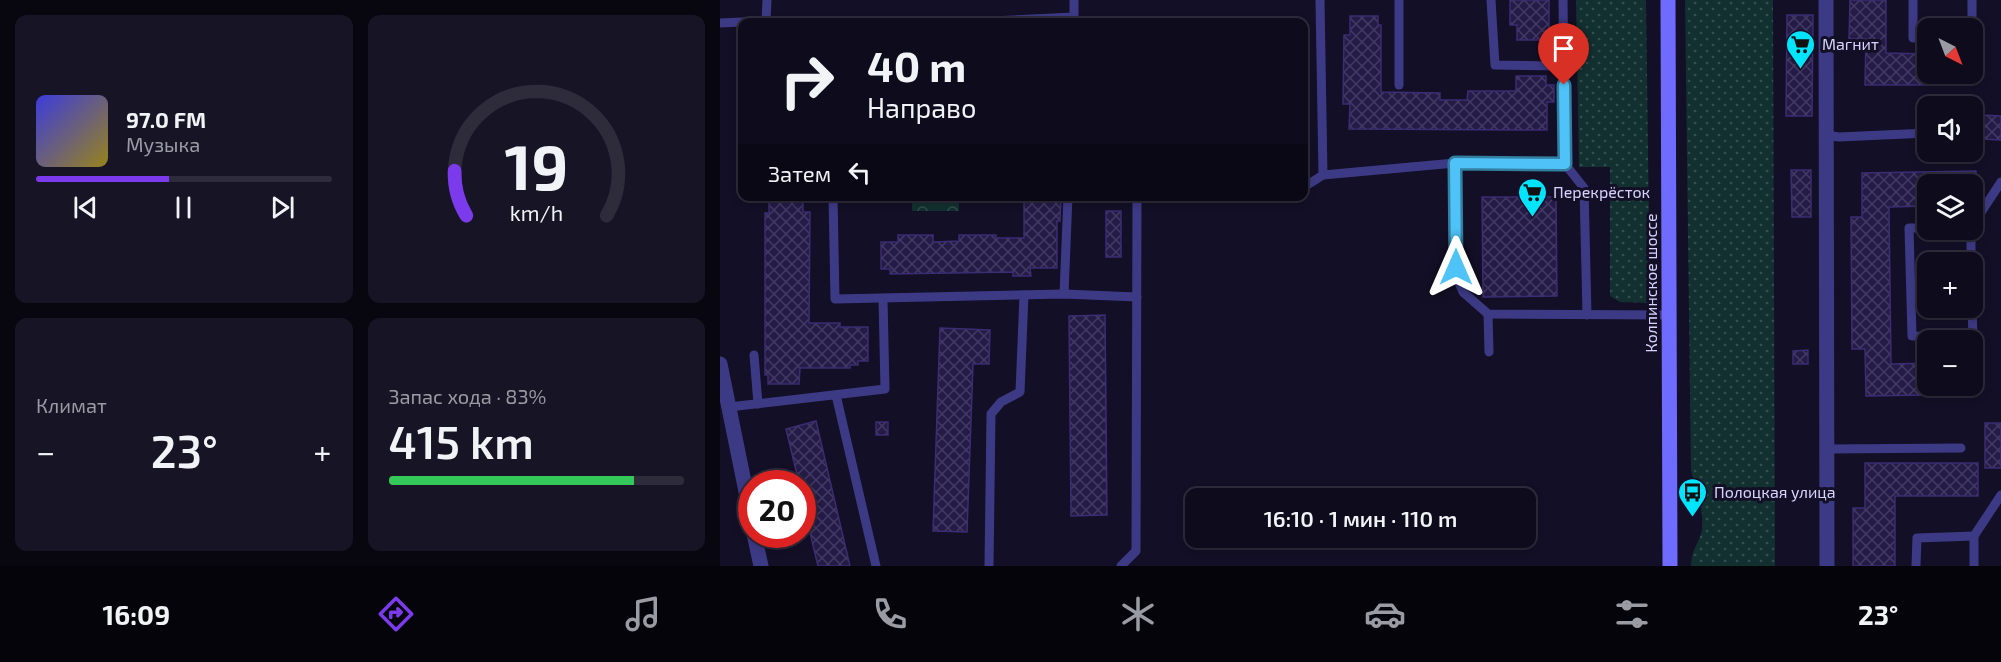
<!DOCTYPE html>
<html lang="ru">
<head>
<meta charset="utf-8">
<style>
  :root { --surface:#0e0b1c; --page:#171425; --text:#f1f3f6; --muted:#9b9ba3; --line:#2e2b3b; --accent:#7c3aed }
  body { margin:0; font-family:"Exo 2",sans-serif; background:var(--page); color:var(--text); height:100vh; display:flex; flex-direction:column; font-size:22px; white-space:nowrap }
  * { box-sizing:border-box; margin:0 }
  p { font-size:20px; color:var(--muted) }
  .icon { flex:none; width:33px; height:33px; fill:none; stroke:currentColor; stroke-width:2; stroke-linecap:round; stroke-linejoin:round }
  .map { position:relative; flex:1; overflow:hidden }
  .drawer { display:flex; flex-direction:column; gap:15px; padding:15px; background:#08060f; width:720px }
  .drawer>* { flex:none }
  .hud { position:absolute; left:18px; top:18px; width:570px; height:183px; border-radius:12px; box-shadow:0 3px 9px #0003,0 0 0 2px var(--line); background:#0e0b1c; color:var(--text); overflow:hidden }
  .needle { width:39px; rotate:138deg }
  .fabs { position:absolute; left:1197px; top:18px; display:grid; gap:12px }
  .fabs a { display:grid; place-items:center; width:66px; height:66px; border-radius:12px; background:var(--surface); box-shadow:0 3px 9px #0003,0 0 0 2px var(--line); font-size:30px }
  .speed { position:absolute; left:18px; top:470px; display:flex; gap:12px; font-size:30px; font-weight:700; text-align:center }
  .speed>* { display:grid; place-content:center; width:78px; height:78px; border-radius:50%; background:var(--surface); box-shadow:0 3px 9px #0003,0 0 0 2px var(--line); line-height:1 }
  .speed .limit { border:9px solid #d22; background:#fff; color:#111 }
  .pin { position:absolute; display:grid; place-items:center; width:51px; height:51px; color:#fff; margin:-62px -26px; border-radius:50% 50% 50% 0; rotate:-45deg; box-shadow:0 0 6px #0007 }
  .pin .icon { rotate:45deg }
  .me { position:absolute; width:66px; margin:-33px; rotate:0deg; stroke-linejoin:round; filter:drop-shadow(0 0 4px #0008) }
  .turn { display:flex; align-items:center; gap:21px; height:126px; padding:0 30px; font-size:27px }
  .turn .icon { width:78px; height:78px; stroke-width:2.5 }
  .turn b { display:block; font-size:42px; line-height:51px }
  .then { display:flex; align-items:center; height:57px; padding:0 30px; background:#0003; gap:12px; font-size:22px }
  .big { font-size:45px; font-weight:600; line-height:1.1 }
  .drawer .card { flex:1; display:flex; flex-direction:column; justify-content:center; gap:9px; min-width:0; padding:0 21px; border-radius:12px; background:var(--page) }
  .drawer .dial { align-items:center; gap:0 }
  .dial svg { height:156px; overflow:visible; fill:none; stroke:var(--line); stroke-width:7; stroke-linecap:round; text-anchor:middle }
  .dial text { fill:var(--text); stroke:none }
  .song { display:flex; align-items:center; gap:18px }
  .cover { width:72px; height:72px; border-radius:9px; background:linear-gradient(135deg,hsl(240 70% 55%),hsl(50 70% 35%)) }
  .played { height:6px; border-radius:3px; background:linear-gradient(90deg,var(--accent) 45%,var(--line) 45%) }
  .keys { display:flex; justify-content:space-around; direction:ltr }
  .heat { display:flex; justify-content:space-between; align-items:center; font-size:33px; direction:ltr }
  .charge { height:9px; border-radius:4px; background:linear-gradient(90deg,#34c759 83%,var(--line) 0) }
  .drawer .tiles { flex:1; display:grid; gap:15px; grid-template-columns:repeat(2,1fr) }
  .trip { position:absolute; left:465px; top:488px; width:351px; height:60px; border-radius:12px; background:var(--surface); box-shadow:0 3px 9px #0003,0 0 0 2px var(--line); font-weight:600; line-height:60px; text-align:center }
  .menu { display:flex; height:96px; justify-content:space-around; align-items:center; background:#06040b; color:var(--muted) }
  .menu .icon { width:42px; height:42px }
  .menu .current { color:var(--accent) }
  .menu b { font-size:27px; color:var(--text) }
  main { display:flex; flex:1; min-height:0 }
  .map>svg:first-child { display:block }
</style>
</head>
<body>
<main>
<section class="drawer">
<div class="tiles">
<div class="card">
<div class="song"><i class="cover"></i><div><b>97.0 FM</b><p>Музыка</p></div></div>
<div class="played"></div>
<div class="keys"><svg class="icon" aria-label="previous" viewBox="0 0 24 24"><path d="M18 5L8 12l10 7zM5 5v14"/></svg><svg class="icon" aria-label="pause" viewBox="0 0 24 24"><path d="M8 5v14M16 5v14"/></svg><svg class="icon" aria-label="next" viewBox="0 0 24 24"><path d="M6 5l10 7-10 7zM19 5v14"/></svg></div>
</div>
<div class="card dial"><svg viewBox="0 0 100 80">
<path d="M14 69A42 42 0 1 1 86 69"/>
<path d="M14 69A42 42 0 0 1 8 46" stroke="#7c3aed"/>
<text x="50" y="56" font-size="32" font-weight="700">19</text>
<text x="50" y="72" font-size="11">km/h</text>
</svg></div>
<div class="card"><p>Климат</p>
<div class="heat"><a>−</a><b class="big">23°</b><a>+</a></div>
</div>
<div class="card"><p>Запас хода · 83%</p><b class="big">415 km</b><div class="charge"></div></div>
</div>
</section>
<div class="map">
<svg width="1281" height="566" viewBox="0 0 1281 566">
  <defs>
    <pattern id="grass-dots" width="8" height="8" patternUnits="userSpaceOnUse" patternTransform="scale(1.5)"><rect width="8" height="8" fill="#12302f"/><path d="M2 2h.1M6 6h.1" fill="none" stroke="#344d4e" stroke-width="1.8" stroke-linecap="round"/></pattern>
    <pattern id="forest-crowns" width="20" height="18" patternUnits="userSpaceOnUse" patternTransform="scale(1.5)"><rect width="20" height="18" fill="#12302f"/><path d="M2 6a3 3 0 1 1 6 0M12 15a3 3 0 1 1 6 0" fill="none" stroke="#344d4e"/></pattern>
    <pattern id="building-cross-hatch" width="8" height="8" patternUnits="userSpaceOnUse" patternTransform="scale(1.5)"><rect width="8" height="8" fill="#241b47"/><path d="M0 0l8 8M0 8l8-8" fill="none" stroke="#433b63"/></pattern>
  </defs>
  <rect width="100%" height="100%" fill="#130f26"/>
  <g fill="url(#grass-dots)">
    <polygon points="856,0 926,0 930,303 900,302 890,296 890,167 859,167"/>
    <path d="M965 0H1053L1055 566H971C971 549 980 542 982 529 984 509 977 490 971 471Z"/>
  </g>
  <rect fill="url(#forest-crowns)" x="192" y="197" width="47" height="14"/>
  <g fill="url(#building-cross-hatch)" stroke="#3b2d73" stroke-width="1.5">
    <polygon points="790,0 829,0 829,31 825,31 825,40 797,40 797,25 790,25"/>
    <polygon points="1130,0 1166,0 1166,53 1208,54 1208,85 1145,85 1146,39 1129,39"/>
    <polygon points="1067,15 1093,15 1092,116 1066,116"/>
    <polygon points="630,16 658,16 658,25 661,25 661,92 720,93 720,100 747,100 748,91 796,91 796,76 826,76 826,85 834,85 834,102 827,102 827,130 629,129 630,104 623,104 624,35 630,35"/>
    <polygon points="1262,115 1281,116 1281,140 1262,139"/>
    <polygon points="1071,170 1091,170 1091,217 1072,217"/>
    <polygon points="1256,171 1256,184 1208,184 1208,206 1169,207 1171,364 1208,363 1208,395 1146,396 1145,349 1132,349 1131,217 1142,217 1142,173"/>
    <polygon points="49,196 83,196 83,212 90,212 89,323 120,323 120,327 148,327 148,361 138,361 138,365 130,365 130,368 80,368 79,384 48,384 48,375 45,375 45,213 49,213"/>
    <polygon points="304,196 341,196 340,221 337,221 337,268 310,268 311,276 293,276 293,272 170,274 170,269 161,269 161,242 178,242 178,235 213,235 213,242 239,241 239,235 276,235 276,238 304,238"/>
    <polygon points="762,197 836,197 837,296 763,297"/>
    <rect x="386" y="211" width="15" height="46"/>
    <polygon points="385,315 387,515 351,516 349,316"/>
    <polygon points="220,328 270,330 269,364 253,364 247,532 213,531"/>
    <polygon points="1088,350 1088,364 1073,364 1073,351"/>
    <polygon points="96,421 130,566 98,566 82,500 82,483 79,483 66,429"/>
    <rect x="156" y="422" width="12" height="13"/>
    <rect x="1265" y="423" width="16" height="45"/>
    <polygon points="1145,463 1258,463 1258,496 1175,496 1175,566 1133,566 1133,508 1145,508"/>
  </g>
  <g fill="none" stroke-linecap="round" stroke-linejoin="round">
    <g stroke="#3d3a85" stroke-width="9">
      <polyline points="600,0 603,175 735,163 845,164"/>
      <polyline points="679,0 679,85"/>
      <polyline points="771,0 775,65 844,66"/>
      <polyline points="843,0 845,164 864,188 867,315"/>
      <polyline points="1193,0 1193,38 1208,37"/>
      <polyline points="1252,0 1252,28"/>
      <polyline points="251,22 354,17 354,0"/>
      <polyline points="0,23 46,21 47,0"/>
      <polyline points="1106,135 1119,137 1208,133"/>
      <polyline points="735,163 736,276 743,292 768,314 949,315"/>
      <polyline points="584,187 603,175"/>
      <polyline points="113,196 115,299 344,294 417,297"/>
      <polyline points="1252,226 1281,182"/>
      <polyline points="1208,228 1189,228 1192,336 1253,337 1252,308"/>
      <polyline points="1251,230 1251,262"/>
      <polyline points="344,294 348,196"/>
      <polyline points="768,314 769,352"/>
      <polyline points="34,355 38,404"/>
      <polyline points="116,395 156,566"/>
      <polyline points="9,407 165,389 163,299"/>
      <polyline points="1107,449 1241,448"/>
      <polyline points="269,566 271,414 281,402 300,392 304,295"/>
      <polyline points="401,566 416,551 417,196"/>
      <polyline points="1196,566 1197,538 1254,536"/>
      <polyline points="1254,566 1254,536 1281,495"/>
    </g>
    <g stroke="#3d3a85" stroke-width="15">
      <polyline points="1106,0 1107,566"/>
      <polyline points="0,364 32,521"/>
      <polyline points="34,534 41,566"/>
    </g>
    <polyline stroke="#6f6bff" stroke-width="15" points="948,0 950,566"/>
  </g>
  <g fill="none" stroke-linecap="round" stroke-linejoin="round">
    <defs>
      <polyline id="route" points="736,267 735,163 845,164 844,85"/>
    </defs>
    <use href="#route" stroke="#337fa1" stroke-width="15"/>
    <use href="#route" stroke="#4fc3f7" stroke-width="10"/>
  </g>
  <defs>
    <symbol id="supermarket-pin" viewBox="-11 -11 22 30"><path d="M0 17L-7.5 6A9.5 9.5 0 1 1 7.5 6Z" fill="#00e5ff" stroke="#130f26"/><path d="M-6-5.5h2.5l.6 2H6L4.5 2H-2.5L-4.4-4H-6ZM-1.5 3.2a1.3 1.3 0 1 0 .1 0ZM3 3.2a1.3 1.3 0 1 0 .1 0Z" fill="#111"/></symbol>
    <symbol id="bus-pin" viewBox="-11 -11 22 30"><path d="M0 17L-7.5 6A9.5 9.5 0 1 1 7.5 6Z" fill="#00e5ff" stroke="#130f26"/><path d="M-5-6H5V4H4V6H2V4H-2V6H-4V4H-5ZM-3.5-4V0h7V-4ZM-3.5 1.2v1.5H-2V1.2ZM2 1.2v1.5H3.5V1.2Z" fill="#111"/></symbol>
  </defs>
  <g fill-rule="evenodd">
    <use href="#supermarket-pin" x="1064" y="28" width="33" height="45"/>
    <use href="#supermarket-pin" x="796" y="176" width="33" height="45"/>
    <use href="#bus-pin" x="956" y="476" width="33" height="45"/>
  </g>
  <g text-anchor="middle" stroke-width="6" stroke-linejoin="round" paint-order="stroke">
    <g font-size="16" fill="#d9d4ff" stroke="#130f26" text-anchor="start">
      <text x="1102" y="50">Магнит</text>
      <text x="833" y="198">Перекрёсток</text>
      <text x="994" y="498">Полоцкая улица</text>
    </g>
    <g font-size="16" fill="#d9d4ff" stroke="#130f26">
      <text transform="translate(931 283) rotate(-90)" y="6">Колпинское шоссе</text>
    </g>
  </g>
</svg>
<div class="fabs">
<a><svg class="needle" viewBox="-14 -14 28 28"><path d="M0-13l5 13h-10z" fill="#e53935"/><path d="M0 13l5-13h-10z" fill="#9b9ba3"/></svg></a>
<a><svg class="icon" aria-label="sound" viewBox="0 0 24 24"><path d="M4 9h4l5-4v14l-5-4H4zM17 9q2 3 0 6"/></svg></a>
<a><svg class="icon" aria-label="layers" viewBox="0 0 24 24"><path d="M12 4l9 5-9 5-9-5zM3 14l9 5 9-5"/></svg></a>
<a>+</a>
<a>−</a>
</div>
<div class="speed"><div class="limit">20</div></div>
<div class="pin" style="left:844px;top:85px;background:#d93025"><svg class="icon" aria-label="arrive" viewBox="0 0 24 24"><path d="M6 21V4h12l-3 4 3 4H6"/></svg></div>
<svg class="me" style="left:736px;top:267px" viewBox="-20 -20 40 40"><path d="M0-17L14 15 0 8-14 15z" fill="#4fc3f7" stroke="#fff" stroke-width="4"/></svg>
<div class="trip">16:10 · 1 мин · 110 m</div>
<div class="hud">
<div class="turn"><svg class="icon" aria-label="right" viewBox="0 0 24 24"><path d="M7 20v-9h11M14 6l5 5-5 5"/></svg><div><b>40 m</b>Направо</div></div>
<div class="then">Затем<svg class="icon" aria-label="left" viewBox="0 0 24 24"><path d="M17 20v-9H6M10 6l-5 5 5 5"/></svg></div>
</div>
</div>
</main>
<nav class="menu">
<b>16:09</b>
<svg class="icon current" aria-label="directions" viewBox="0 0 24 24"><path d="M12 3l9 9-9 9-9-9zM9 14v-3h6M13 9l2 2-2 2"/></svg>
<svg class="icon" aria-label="music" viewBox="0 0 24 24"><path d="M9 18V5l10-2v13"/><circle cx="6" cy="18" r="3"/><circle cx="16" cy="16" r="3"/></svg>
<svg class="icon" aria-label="phone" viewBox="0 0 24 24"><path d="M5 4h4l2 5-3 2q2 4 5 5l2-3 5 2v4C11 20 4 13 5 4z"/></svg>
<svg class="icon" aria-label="climate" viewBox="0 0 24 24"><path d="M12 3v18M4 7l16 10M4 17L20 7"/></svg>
<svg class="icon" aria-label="car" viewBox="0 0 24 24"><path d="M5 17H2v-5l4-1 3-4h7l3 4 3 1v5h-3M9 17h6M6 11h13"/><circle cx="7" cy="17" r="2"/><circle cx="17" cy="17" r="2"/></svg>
<svg class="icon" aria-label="filters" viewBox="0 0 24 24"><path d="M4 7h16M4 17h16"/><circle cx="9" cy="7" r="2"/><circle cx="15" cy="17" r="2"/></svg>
<b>23°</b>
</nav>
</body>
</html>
